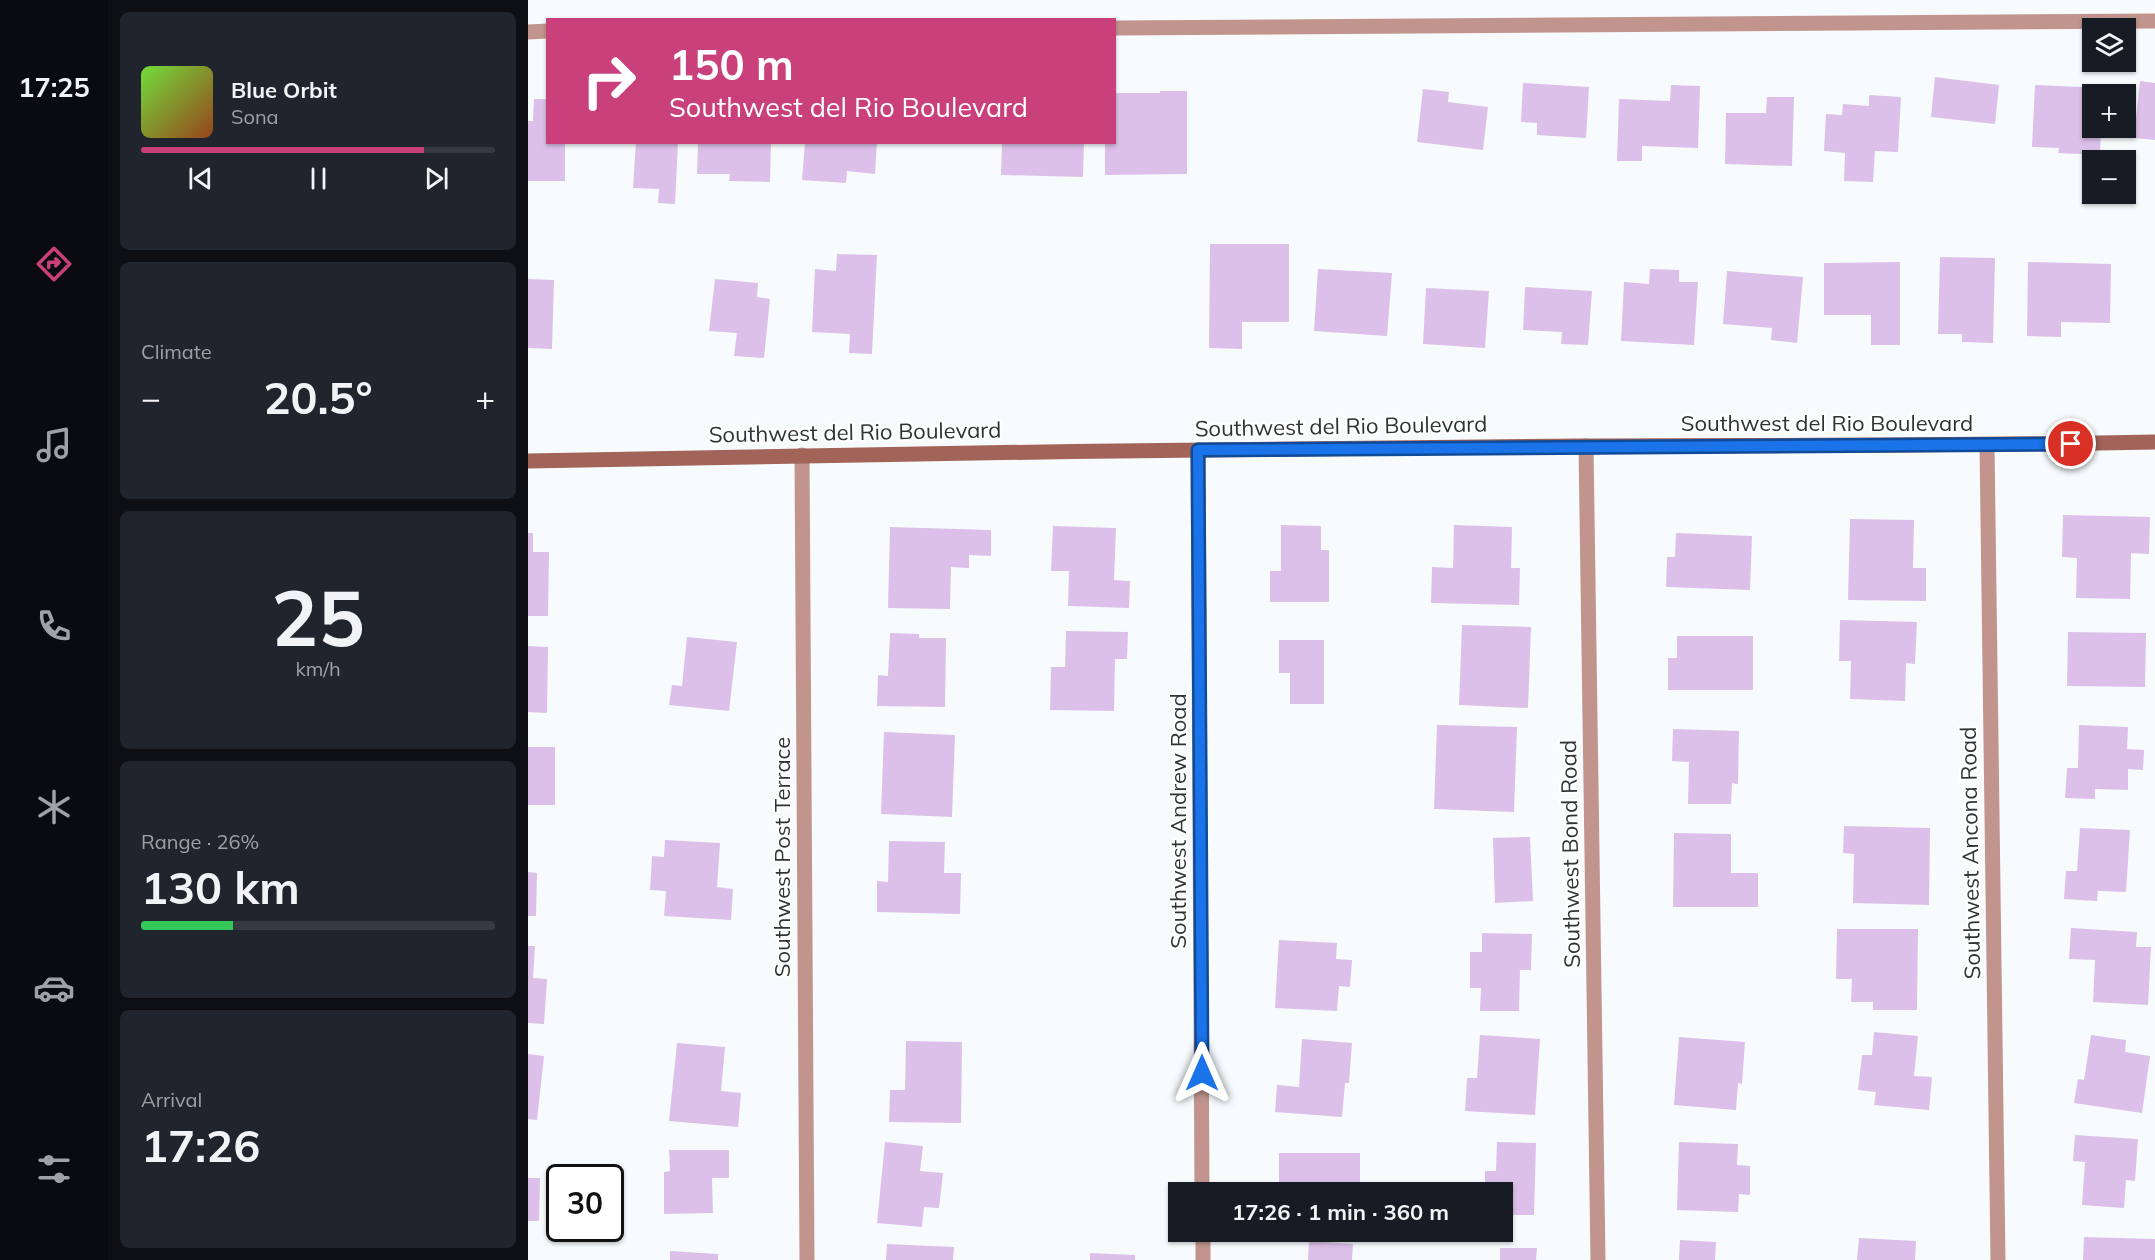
<!DOCTYPE html>
<html lang="en">
<head>
<meta charset="utf-8">
<style>
  :root { --surface:#171b24; --page:#20242c; --text:#f1f3f6; --muted:#9ea1a6; --line:#363941; --accent:#c9407b }
  body { margin:0; font-family:Mulish,sans-serif; background:var(--page); color:var(--text); height:100vh; display:flex; flex-direction:column; font-size:22px; white-space:nowrap }
  * { box-sizing:border-box; margin:0 }
  p { font-size:20px; color:var(--muted) }
  .icon { flex:none; width:33px; height:33px; fill:none; stroke:currentColor; stroke-width:2; stroke-linecap:round; stroke-linejoin:round }
  .map { position:relative; flex:1; overflow:hidden }
  .sheet { display:flex; flex-direction:column; gap:12px; padding:12px; background:#0d0f14; width:420px }
  .sheet>* { flex:none }
  .guide { position:absolute; left:18px; top:18px; width:570px; height:126px; border-radius:0px; box-shadow:0 2px 4px #0004; background:#c9407b; color:#fff; overflow:hidden }
  .controls { position:absolute; left:1554px; top:18px; display:grid; gap:12px }
  .controls a { display:grid; place-items:center; width:54px; height:54px; border-radius:0px; background:var(--surface); box-shadow:0 2px 4px #0004; font-size:30px }
  .speed { position:absolute; left:18px; top:1164px; display:flex; gap:12px; font-size:30px; font-weight:700; text-align:center }
  .speed>* { display:grid; place-content:center; width:78px; height:78px; border-radius:50%; background:var(--surface); box-shadow:0 2px 4px #0004; line-height:1 }
  .speed .limit { border:3px solid #111; border-radius:9px; background:#fff; color:#111 }
  .pin { position:absolute; display:grid; place-items:center; width:51px; height:51px; color:#fff; margin:-26px; border:3px solid #fff; border-radius:50%; box-shadow:0 2px 6px #0007 }
  .me { position:absolute; width:66px; margin:-33px; rotate:0deg; stroke-linejoin:round; filter:drop-shadow(0 0 4px #0008) }
  .turn { display:flex; align-items:center; gap:21px; height:126px; padding:0 24px; font-size:27px }
  .turn .icon { width:78px; height:78px; stroke-width:2.5 }
  .turn b { display:block; font-size:42px; line-height:51px }
  .big { font-size:45px; font-weight:700; line-height:1.1 }
  .sheet .tile { flex:1; display:flex; flex-direction:column; justify-content:center; gap:9px; min-width:0; padding:0 21px; border-radius:9px; background:var(--page) }
  .sheet .dial { align-items:center; gap:0 }
  .dial b { font-size:78px; line-height:1 }
  .song { display:flex; align-items:center; gap:18px }
  .cover { width:72px; height:72px; border-radius:9px; background:linear-gradient(135deg,hsl(100 70% 55%),hsl(20 70% 35%)) }
  .played { height:6px; border-radius:3px; background:linear-gradient(90deg,var(--accent) 80%,var(--line) 80%) }
  .keys { display:flex; justify-content:space-around; direction:ltr }
  .heat { display:flex; justify-content:space-between; align-items:center; font-size:33px; direction:ltr }
  .charge { height:9px; border-radius:4px; background:linear-gradient(90deg,#34c759 26%,var(--line) 0) }
  .trip { position:absolute; left:640px; top:1182px; width:345px; height:60px; border-radius:0px; background:var(--surface); box-shadow:0 2px 4px #0004; font-weight:700; line-height:60px; text-align:center }
  main { display:flex; flex:1; min-height:0 }
  .dock { display:flex; flex-direction:column; width:108px; justify-content:space-around; align-items:center; background:#090b0e; color:var(--muted) }
  .dock .icon { width:42px; height:42px }
  .dock .current { color:var(--accent) }
  .dock b { font-size:27px; color:var(--text) }
  .map>svg:first-child { display:block }
</style>
</head>
<body>
<main>
<nav class="dock">
<b>17:25</b>
<svg class="icon current" aria-label="directions" viewBox="0 0 24 24"><path d="M12 3l9 9-9 9-9-9zM9 14v-3h6M13 9l2 2-2 2"/></svg>
<svg class="icon" aria-label="music" viewBox="0 0 24 24"><path d="M9 18V5l10-2v13"/><circle cx="6" cy="18" r="3"/><circle cx="16" cy="16" r="3"/></svg>
<svg class="icon" aria-label="phone" viewBox="0 0 24 24"><path d="M5 4h4l2 5-3 2q2 4 5 5l2-3 5 2v4C11 20 4 13 5 4z"/></svg>
<svg class="icon" aria-label="climate" viewBox="0 0 24 24"><path d="M12 3v18M4 7l16 10M4 17L20 7"/></svg>
<svg class="icon" aria-label="car" viewBox="0 0 24 24"><path d="M5 17H2v-5l4-1 3-4h7l3 4 3 1v5h-3M9 17h6M6 11h13"/><circle cx="7" cy="17" r="2"/><circle cx="17" cy="17" r="2"/></svg>
<svg class="icon" aria-label="filters" viewBox="0 0 24 24"><path d="M4 7h16M4 17h16"/><circle cx="9" cy="7" r="2"/><circle cx="15" cy="17" r="2"/></svg>
</nav>
<section class="sheet">
<div class="tile">
<div class="song"><i class="cover"></i><div><b>Blue Orbit</b><p>Sona</p></div></div>
<div class="played"></div>
<div class="keys"><svg class="icon" aria-label="previous" viewBox="0 0 24 24"><path d="M18 5L8 12l10 7zM5 5v14"/></svg><svg class="icon" aria-label="pause" viewBox="0 0 24 24"><path d="M8 5v14M16 5v14"/></svg><svg class="icon" aria-label="next" viewBox="0 0 24 24"><path d="M6 5l10 7-10 7zM19 5v14"/></svg></div>
</div>
<div class="tile"><p>Climate</p>
<div class="heat"><a>−</a><b class="big">20.5°</b><a>+</a></div>
</div>
<div class="tile dial"><b>25</b><p>km/h</p></div>
<div class="tile"><p>Range · 26%</p><b class="big">130 km</b><div class="charge"></div></div>
<div class="tile"><p>Arrival</p><b class="big">17:26</b></div>
</section>
<div class="map">
<svg width="1627" height="1260" viewBox="0 0 1627 1260">
  <rect width="100%" height="100%" fill="#f7fbfe"/>
  <g fill="#dcc0e9">
    <polygon points="1407,77 1471,85 1467,124 1403,117"/>
    <polygon points="1612,81 1627,83 1627,140 1606,138"/>
    <polygon points="995,83 1061,87 1058,138 1009,135 1009,123 993,122"/>
    <polygon points="1143,85 1172,86 1170,148 1114,146 1114,161 1089,161 1091,99 1142,101"/>
    <polygon points="1507,85 1575,88 1575,94 1564,94 1564,128 1573,128 1572,155 1530,153 1531,148 1504,147"/>
    <polygon points="895,89 921,92 920,102 960,107 955,150 889,142"/>
    <polygon points="632,91 659,91 659,174 577,175 577,142 586,142 586,93 632,93"/>
    <polygon points="1341,95 1373,97 1370,152 1347,151 1345,182 1316,181 1317,153 1296,151 1298,114 1314,115 1315,104 1341,106"/>
    <polygon points="1239,97 1266,97 1264,166 1197,164 1198,113 1238,113"/>
    <polygon points="6,99 20,99 20,142 37,142 37,181 0,181 0,121 5,121"/>
    <polygon points="108,142 150,142 147,204 130,203 131,189 105,188"/>
    <polygon points="170,142 243,142 242,182 201,181 202,174 169,174"/>
    <polygon points="277,142 349,142 347,174 319,171 318,183 274,180"/>
    <polygon points="474,142 556,142 555,177 473,175"/>
    <polygon points="682,244 761,244 761,322 714,322 714,349 681,348"/>
    <polygon points="309,254 349,255 344,354 321,353 322,334 284,332 287,269 308,271"/>
    <polygon points="1412,257 1467,258 1465,343 1434,342 1434,334 1410,334"/>
    <polygon points="1372,262 1372,345 1343,345 1343,315 1296,315 1296,263"/>
    <polygon points="1500,262 1583,264 1582,323 1533,322 1533,337 1499,336"/>
    <polygon points="790,269 864,273 859,336 786,331"/>
    <polygon points="1122,269 1151,270 1151,282 1170,282 1166,345 1093,341 1096,282 1121,284"/>
    <polygon points="1199,271 1275,277 1269,343 1243,340 1244,328 1195,324"/>
    <polygon points="0,279 26,280 24,349 0,348"/>
    <polygon points="187,279 230,283 229,297 242,299 236,358 206,356 209,333 181,331"/>
    <polygon points="997,287 1064,291 1060,345 1033,344 1034,332 995,330"/>
    <polygon points="898,288 961,291 957,348 895,344"/>
    <polygon points="1535,515 1622,517 1621,554 1603,553 1602,599 1548,598 1549,558 1534,557"/>
    <polygon points="1322,519 1386,520 1385,568 1398,568 1398,601 1320,600"/>
    <polygon points="753,525 793,526 793,550 801,550 801,602 742,602 742,571 753,571"/>
    <polygon points="926,525 984,527 983,568 992,568 991,605 903,603 904,567 925,568"/>
    <polygon points="525,526 588,528 586,580 602,581 601,608 540,606 541,571 523,571"/>
    <polygon points="362,527 463,530 463,556 441,555 441,568 423,567 422,609 360,608"/>
    <polygon points="0,533 5,533 5,552 21,552 20,616 0,616"/>
    <polygon points="1148,533 1224,536 1222,590 1138,587 1139,557 1147,557"/>
    <polygon points="1312,620 1389,622 1387,664 1378,663 1377,701 1322,699 1323,661 1311,661"/>
    <polygon points="934,625 1003,627 1000,708 931,705"/>
    <polygon points="538,631 600,632 599,659 587,659 586,711 522,710 523,667 537,667"/>
    <polygon points="1540,632 1618,633 1617,687 1539,686"/>
    <polygon points="362,633 391,634 391,638 418,638 417,707 349,706 350,675 360,676"/>
    <polygon points="1149,636 1225,636 1225,690 1140,690 1140,658 1149,658"/>
    <polygon points="159,637 209,642 201,711 141,705 144,685 154,686"/>
    <polygon points="751,640 796,640 796,704 762,704 762,673 751,673"/>
    <polygon points="0,646 20,647 19,713 0,712"/>
    <polygon points="909,725 989,727 986,812 906,809"/>
    <polygon points="1551,725 1600,727 1599,749 1616,750 1615,770 1600,769 1600,790 1567,789 1567,799 1537,798 1539,768 1550,768"/>
    <polygon points="1145,729 1211,731 1210,784 1204,783 1203,804 1160,804 1161,762 1144,761"/>
    <polygon points="356,732 427,735 424,817 353,814"/>
    <rect x="0" y="747" width="27" height="58"/>
    <polygon points="1316,826 1402,828 1401,905 1325,903 1326,854 1315,853"/>
    <polygon points="1552,828 1602,830 1598,892 1570,891 1569,901 1536,899 1538,871 1549,871"/>
    <polygon points="1146,833 1203,834 1203,873 1230,873 1230,907 1145,907"/>
    <polygon points="1002,837 1005,901 967,903 965,838"/>
    <polygon points="137,840 192,843 189,887 205,889 203,920 136,916 138,891 122,890 124,856 136,857"/>
    <polygon points="361,841 417,842 416,873 433,873 432,914 349,912 349,881 360,882"/>
    <polygon points="0,872 9,873 8,916 0,916"/>
    <polygon points="1543,928 1609,932 1608,947 1623,947 1620,1005 1565,1002 1567,960 1541,959"/>
    <polygon points="1309,929 1390,929 1389,1010 1345,1010 1345,1002 1323,1002 1324,979 1308,979"/>
    <polygon points="954,933 1004,934 1003,970 992,970 991,1011 952,1011 953,988 942,988 942,952 954,952"/>
    <polygon points="751,940 809,943 808,959 824,960 822,987 811,986 809,1011 747,1008"/>
    <polygon points="0,946 7,946 5,978 19,979 16,1024 0,1023"/>
    <polygon points="1346,1032 1390,1036 1386,1076 1404,1077 1401,1110 1346,1105 1348,1092 1330,1090 1334,1055 1344,1055"/>
    <polygon points="952,1035 1012,1039 1007,1115 937,1111 939,1078 949,1078"/>
    <polygon points="1563,1035 1598,1040 1597,1052 1622,1056 1614,1113 1546,1103 1550,1079 1556,1080"/>
    <polygon points="1151,1037 1217,1042 1214,1084 1210,1083 1208,1110 1146,1105"/>
    <polygon points="774,1039 824,1043 821,1083 817,1083 814,1117 747,1112 749,1085 771,1087"/>
    <polygon points="378,1041 434,1042 433,1123 361,1122 362,1090 377,1090"/>
    <polygon points="149,1043 197,1047 193,1091 213,1093 210,1127 141,1121"/>
    <polygon points="0,1054 16,1056 9,1120 0,1119"/>
    <polygon points="1547,1135 1610,1139 1607,1181 1598,1180 1596,1208 1554,1205 1557,1162 1545,1161"/>
    <polygon points="357,1142 395,1146 392,1171 415,1173 411,1208 396,1207 394,1227 349,1223"/>
    <polygon points="969,1142 1008,1143 1006,1215 975,1215 975,1192 969,1192 969,1189 957,1189 957,1171 968,1171"/>
    <polygon points="1151,1142 1210,1144 1209,1165 1222,1166 1222,1195 1211,1194 1210,1212 1149,1210"/>
    <polygon points="141,1150 201,1150 201,1178 184,1178 185,1213 136,1214 136,1172 142,1171"/>
    <rect x="751" y="1153" width="81" height="39"/>
    <polygon points="0,1178 12,1178 11,1221 0,1221"/>
    <polygon points="1556,1237 1627,1239 1627,1260 1555,1260"/>
    <polygon points="1331,1238 1388,1241 1387,1260 1329,1260"/>
    <polygon points="1152,1240 1188,1242 1187,1260 1151,1260"/>
    <polygon points="781,1241 825,1244 824,1260 780,1260"/>
    <polygon points="359,1244 426,1247 425,1260 358,1260"/>
    <polygon points="972,1248 1009,1248 1008,1260 972,1260"/>
    <polygon points="142,1251 190,1254 190,1260 142,1260"/>
    <polygon points="562,1253 607,1255 607,1260 562,1260"/>
  </g>
  <g fill="none" stroke-linecap="round" stroke-linejoin="round">
    <g stroke="#c1958d" stroke-width="15">
      <polyline points="586,28 1627,21"/>
      <polyline points="0,32 20,31"/>
      <polyline points="1459,445 1470,1260"/>
      <polyline points="1058,446 1070,1260"/>
      <polyline points="670,450 674,1192"/>
      <polyline points="274,455 279,1260"/>
      <polyline points="675,1232 675,1260"/>
    </g>
    <path stroke="#a26359" stroke-width="15" d="M0 461C352 453 703 449 1055 446 1245 445 1436 446 1627 442"/>
  </g>
  <g fill="none" stroke-linecap="round" stroke-linejoin="round">
    <defs>
      <polyline id="route" points="674,1073 670,450 1543,444"/>
    </defs>
    <use href="#route" stroke="#114b97" stroke-width="15"/>
    <use href="#route" stroke="#1a73e8" stroke-width="10"/>
  </g>
  <g text-anchor="middle" stroke-width="4.5" stroke-linejoin="round" paint-order="stroke">
    <g font-size="22" fill="#303336" stroke="#fff">
      <text x="1299" y="431">Southwest del Rio Boulevard</text>
      <text transform="translate(813 426) rotate(-1)" y="8">Southwest del Rio Boulevard</text>
      <text transform="translate(327 432) rotate(-1)" y="8">Southwest del Rio Boulevard</text>
      <text transform="translate(650 821) rotate(-90)" y="8">Southwest Andrew Road</text>
      <text transform="translate(1442 853) rotate(-91)" y="8">Southwest Ancona Road</text>
      <text transform="translate(1042 854) rotate(-91)" y="8">Southwest Bond Road</text>
      <text transform="translate(254 857) rotate(-90)" y="8">Southwest Post Terrace</text>
    </g>
  </g>
</svg>
<div class="controls">
<a><svg class="icon" aria-label="layers" viewBox="0 0 24 24"><path d="M12 4l9 5-9 5-9-5zM3 14l9 5 9-5"/></svg></a>
<a>+</a>
<a>−</a>
</div>
<div class="speed"><div class="limit">30</div></div>
<div class="pin" style="left:1543px;top:444px;background:#d93025"><svg class="icon" aria-label="arrive" viewBox="0 0 24 24"><path d="M6 21V4h12l-3 4 3 4H6"/></svg></div>
<svg class="me" style="left:674px;top:1073px" viewBox="-20 -20 40 40"><path d="M0-17L14 15 0 8-14 15z" fill="#1a73e8" stroke="#fff" stroke-width="4"/></svg>
<div class="trip">17:26 · 1 min · 360 m</div>
<div class="guide">
<div class="turn"><svg class="icon" aria-label="right" viewBox="0 0 24 24"><path d="M7 20v-9h11M14 6l5 5-5 5"/></svg><div><b>150 m</b>Southwest del Rio Boulevard</div></div>
</div>
</div>
</main>
</body>
</html>
